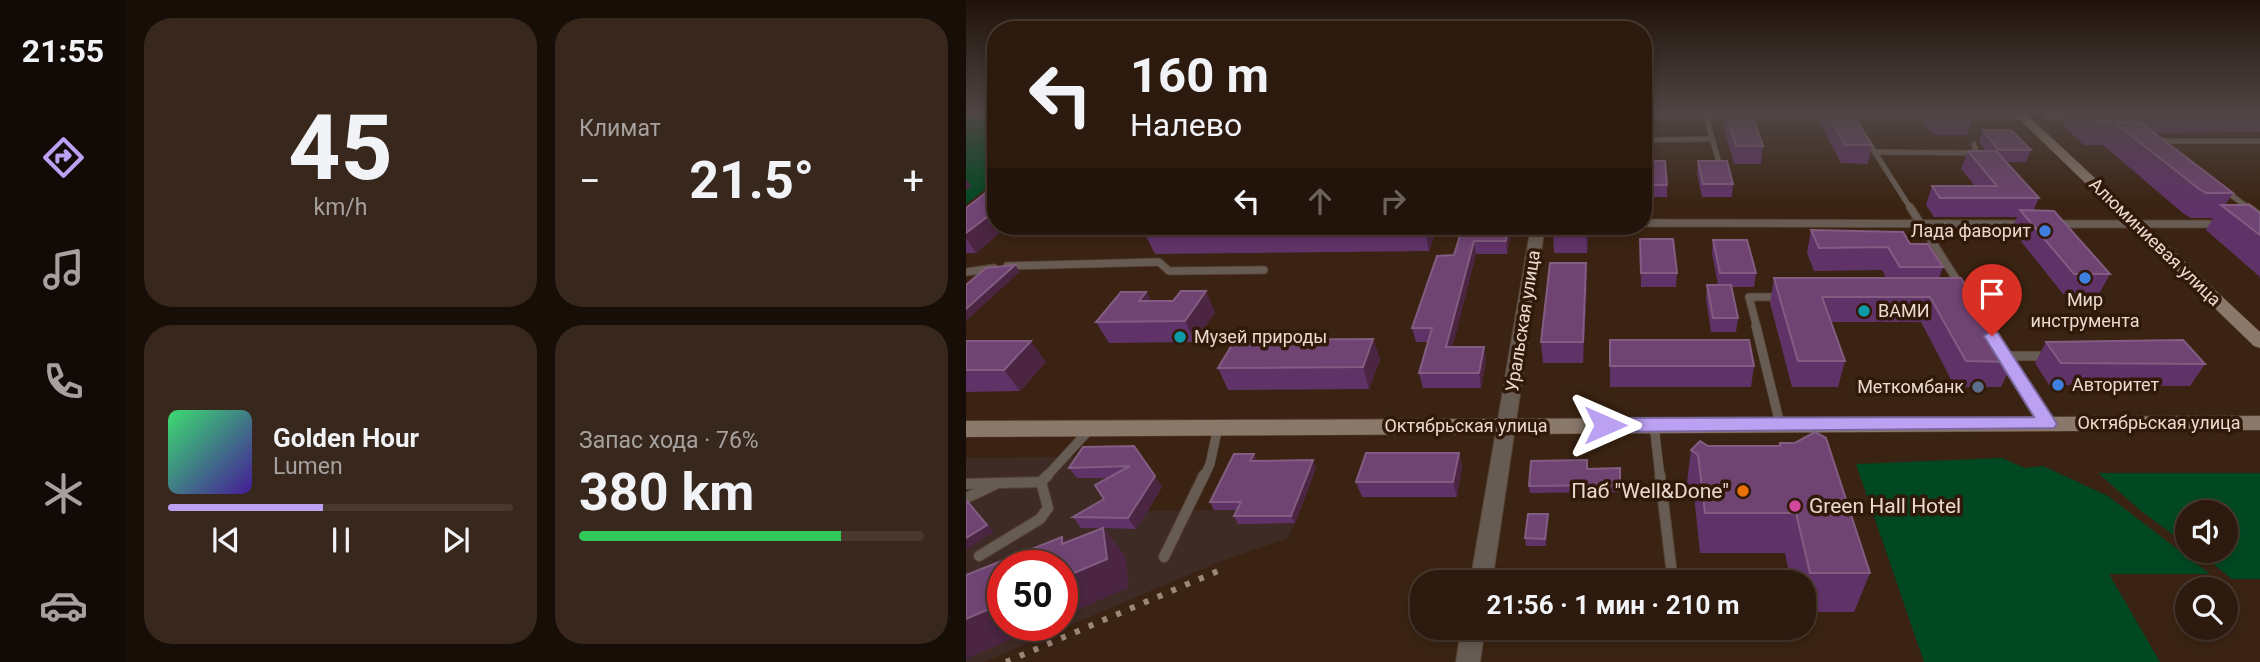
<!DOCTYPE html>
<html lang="ru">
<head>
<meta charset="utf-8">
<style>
  :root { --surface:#2c1a0e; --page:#38271c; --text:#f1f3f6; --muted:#a6a19e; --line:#48382e; --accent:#bca0f2 }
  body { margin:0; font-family:Roboto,sans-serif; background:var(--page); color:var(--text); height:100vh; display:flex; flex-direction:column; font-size:26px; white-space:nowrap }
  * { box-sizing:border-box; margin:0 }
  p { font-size:23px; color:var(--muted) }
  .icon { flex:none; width:38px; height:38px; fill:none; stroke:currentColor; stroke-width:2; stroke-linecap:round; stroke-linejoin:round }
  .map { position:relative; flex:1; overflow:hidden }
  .panel { display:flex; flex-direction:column; gap:18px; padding:18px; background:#180e08; width:840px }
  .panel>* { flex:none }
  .banner { position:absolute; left:21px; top:21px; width:665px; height:214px; border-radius:28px; box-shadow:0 4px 10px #0003,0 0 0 2px var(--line); background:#2c1a0e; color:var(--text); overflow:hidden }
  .controls { position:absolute; left:1209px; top:500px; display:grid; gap:14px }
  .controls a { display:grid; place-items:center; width:63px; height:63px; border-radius:50%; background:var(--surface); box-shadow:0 4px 10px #0003,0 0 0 2px var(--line); font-size:35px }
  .speed { position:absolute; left:21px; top:550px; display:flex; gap:14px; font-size:35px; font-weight:700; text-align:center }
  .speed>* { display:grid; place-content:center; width:91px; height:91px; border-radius:50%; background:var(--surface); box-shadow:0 4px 10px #0003,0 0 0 2px var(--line); line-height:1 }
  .speed .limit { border:10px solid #d22; background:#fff; color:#111 }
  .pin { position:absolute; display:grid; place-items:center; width:60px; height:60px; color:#fff; margin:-72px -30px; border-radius:50% 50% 50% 0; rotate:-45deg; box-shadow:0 0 7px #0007 }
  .pin .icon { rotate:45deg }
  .me { position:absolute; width:77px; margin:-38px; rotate:90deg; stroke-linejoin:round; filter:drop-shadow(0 0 5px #0008) }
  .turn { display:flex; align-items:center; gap:24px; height:147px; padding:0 28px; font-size:32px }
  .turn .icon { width:91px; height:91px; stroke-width:2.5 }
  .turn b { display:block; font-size:49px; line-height:60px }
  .lanes { display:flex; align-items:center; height:66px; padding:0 28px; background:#0003; justify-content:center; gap:35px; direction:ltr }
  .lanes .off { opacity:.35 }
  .big { font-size:52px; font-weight:700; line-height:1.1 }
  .panel .widget { flex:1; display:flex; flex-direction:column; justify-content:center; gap:10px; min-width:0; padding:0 24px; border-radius:28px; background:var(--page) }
  .panel .dial { align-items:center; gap:0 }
  .dial b { font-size:91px; line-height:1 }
  .song { display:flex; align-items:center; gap:21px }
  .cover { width:84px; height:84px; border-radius:10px; background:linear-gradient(135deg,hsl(140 70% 55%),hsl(260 70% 35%)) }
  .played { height:7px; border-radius:4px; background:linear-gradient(90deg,var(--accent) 45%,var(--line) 45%) }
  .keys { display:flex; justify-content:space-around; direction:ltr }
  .heat { display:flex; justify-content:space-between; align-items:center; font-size:38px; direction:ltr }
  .charge { height:10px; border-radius:5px; background:linear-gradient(90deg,#34c759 76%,var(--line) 0) }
  .panel .tiles { flex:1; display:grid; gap:18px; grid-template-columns:repeat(2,1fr) }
  .trip { position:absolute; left:444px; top:570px; width:406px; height:70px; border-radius:28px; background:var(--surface); box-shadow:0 4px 10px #0003,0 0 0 2px var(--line); font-weight:700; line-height:70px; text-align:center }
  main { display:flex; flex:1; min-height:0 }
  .menu { display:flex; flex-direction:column; width:126px; justify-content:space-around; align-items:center; background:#120a06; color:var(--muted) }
  .menu .icon { width:49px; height:49px }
  .menu .active { color:var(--accent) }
  .menu b { font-size:32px; color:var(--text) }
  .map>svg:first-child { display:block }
</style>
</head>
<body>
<main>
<nav class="menu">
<b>21:55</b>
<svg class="icon active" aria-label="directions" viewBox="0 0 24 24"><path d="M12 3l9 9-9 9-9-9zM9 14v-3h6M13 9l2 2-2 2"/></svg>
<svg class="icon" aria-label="music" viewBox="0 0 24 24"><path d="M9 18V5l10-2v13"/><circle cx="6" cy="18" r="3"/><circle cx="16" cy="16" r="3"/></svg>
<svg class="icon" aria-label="phone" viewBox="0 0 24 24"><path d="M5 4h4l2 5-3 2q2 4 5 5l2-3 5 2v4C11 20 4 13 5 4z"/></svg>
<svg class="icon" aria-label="climate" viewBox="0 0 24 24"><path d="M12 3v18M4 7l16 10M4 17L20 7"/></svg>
<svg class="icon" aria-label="car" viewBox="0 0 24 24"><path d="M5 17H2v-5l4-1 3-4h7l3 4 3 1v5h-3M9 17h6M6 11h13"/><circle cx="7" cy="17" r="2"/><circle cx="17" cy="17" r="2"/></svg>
</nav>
<section class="panel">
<div class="tiles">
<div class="widget dial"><b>45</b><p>km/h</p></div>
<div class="widget"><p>Климат</p>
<div class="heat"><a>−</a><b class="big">21.5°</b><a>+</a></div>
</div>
<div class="widget">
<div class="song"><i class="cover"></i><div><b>Golden Hour</b><p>Lumen</p></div></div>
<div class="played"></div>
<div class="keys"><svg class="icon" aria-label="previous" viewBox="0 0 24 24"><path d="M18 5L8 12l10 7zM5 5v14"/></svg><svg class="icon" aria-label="pause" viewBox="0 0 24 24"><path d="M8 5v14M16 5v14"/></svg><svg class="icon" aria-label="next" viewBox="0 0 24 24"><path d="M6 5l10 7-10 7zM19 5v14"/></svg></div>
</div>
<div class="widget"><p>Запас хода · 76%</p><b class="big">380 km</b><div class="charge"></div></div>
</div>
</section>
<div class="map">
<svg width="1294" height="662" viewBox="0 0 1294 662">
  <rect width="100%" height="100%" fill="#3a2312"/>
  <path fill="#3e2b26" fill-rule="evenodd" d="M125 457 191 481 196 487 182 511 248 510 272 461 329 523 322 538 255 561 18 662H0V458ZM37 565H96V625H37Z"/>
  <g fill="#004822">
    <polygon points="0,113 30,113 30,181 0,204"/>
    <polygon points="1036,458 1059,468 1077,466 1142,496 1244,574 1143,574 1194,662 958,662 890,464"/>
    <polygon points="1132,473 1294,473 1294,579 1266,579 1231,551 1260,551 1260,513 1222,513 1221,545 1175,511"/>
  </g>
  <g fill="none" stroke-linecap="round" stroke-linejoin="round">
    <defs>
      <g id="service-far3">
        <polyline points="740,116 753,163"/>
        <polyline points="677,140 746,139"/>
        <polyline points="901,140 945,209"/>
        <polyline points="1188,141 1294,141"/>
        <polyline points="909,152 1010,153 1008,144"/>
        <polyline points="1257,189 1284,209"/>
      </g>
      <g id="service-far2">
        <polyline points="944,207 994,285"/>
        <polyline points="1282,207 1294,216"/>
        <polyline points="677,223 1057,224"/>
        <polyline points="1090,224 1253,224"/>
        <polyline points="41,266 193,262 203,271 298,270"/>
        <polyline points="0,272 28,268"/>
        <polyline points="791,328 783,297 814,297"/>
      </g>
      <g id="service-far1">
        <polyline points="790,326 814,424"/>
        <polyline points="1039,356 1081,356"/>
        <polyline points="1040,358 1082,424"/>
        <polyline points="688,425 694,477"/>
        <polyline points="80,477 125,428"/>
        <polyline points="238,477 244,464 252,427"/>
      </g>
      <g id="service">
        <polyline points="694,475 707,583"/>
        <polyline points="0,484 75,482 82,475"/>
        <polyline points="0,498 28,485"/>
        <polyline points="13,556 74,519 82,508 75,482"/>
        <polyline points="198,557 238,475"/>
      </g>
      <polyline id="pedestrian" points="1083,116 1112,116"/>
      <g id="minor">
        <polygon points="677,113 1057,113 1062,116 1057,119 677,119"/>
        <polygon points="565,226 579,226 526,583 504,583"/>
        <polygon points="495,628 519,628 514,662 490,662"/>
      </g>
      <g id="secondary">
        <polygon points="1047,113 1059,113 1294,332 1294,348 1288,346"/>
        <polygon points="1294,416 1294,430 0,437 0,421"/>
      </g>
    </defs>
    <use href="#service-far3" stroke="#564030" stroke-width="6"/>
    <use href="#service-far2" stroke="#564030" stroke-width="9"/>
    <use href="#service-far1" stroke="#564030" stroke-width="10"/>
    <use href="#service" stroke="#564030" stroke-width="12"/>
    <use href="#pedestrian" stroke="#564030" stroke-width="9"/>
    <use href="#minor" stroke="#564030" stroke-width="2"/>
    <use href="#secondary" stroke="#564030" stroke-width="1"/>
    <use href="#service-far3" stroke="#675c53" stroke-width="5"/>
    <use href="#service-far2" stroke="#675c53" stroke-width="7"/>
    <use href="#service-far1" stroke="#675c53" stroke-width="9"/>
    <use href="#service" stroke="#675c53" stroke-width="10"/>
    <use href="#pedestrian" stroke="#675c53" stroke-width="8"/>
    <use href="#minor" fill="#675c53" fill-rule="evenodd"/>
    <use href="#secondary" fill="#8a786a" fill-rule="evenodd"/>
    <polyline stroke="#9a877a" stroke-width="6" stroke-dasharray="5 10" stroke-linecap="butt" points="40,662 259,568"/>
  </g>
  <g fill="#603368">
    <polygon points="758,113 785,113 797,146 795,164 768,164 757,125"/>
    <polygon points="856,113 886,113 906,145 902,164 875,163 854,122"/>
    <polygon points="960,113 1002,113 1007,117 1001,135 967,135 957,122"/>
    <polygon points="1102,113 1294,113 1294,132 1188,133 1267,193 1259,205 1294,213 1294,277 1240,230 1247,218 1225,218 1218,214 1137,145 1118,145 1096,125"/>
    <polygon points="1017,130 1065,150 1060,162 1040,162 1073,198 1067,211 1144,274 1133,294 1097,294 1046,230 1051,217 968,217 960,205 966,186 1009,186 995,169 1002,151 1020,151 1013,142"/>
    <polygon points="677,161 701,185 701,197 677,197"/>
    <polygon points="732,161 767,184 766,197 736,197 731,173"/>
    <polygon points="0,208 30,226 42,226 10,253 0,253"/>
    <polygon points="187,226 465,226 468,237 463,251 189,254 179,234"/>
    <polygon points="497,226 546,226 541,254 510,254 486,347 518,347 520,361 515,388 457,388 453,373 462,342 450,342 446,328 488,255"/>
    <polygon points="623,226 621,253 588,253 587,233"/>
    <polygon points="845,230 944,244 977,267 973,278 1047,362 1035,387 989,387 955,322 865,322 879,361 872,387 826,387 804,303 808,278 920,278 916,270 848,271 841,253"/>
    <polygon points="674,239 711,273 710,287 675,287"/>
    <polygon points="747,240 790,273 788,287 766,287 772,318 770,332 745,332 740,299 741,285 752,285 746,253"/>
    <polygon points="620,263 621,283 617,363 577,363 575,342"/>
    <polygon points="180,292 185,301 249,312 229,342 143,343 130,322"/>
    <polygon points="407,339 414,360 403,389 262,390 252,368"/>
    <polygon points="644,340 788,366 785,387 644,387"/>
    <polygon points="0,341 80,362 54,391 0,392"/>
    <polygon points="1080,342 1239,364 1224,386 1083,385 1069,363"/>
    <polygon points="814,443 904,573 888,612 838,612 838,583 825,583 819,553 734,553 728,495 720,490 725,450 742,446 813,446"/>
    <polygon points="168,446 196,487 170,529 137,528 159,556 163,587 101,543 136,528 115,528 107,517 138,499 143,478 111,478 103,468"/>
    <polygon points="493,453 496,467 491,497 396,497 390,482"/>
    <polygon points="288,454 291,461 350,468 329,523 272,524 268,516 271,510 248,510 244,502"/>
    <polygon points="621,469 654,485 654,492 564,493 563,486"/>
    <polygon points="582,521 580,546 560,546 559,538"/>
    <polygon points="630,628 629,638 562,639 561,632"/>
  </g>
  <g fill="#4b2541">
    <polygon points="1162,113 1155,127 1148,122 1152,115"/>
    <polygon points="0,180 1,180 5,186 0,190"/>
    <polygon points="30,210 30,226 42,226 10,253 0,238 0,233"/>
    <polygon points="461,226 465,226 468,237 463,251 459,231"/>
    <polygon points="542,226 546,226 541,254 540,241"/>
    <polygon points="621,226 623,226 621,253 620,233"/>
    <polygon points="508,241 510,254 483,362 480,347"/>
    <polygon points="620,263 621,283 617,363 617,342"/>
    <polygon points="49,265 54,272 0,321 0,309"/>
    <polygon points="240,291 249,312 229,342 219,321"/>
    <polygon points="180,292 191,313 184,322 173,301"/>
    <polygon points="407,339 414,360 403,389 397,367"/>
    <polygon points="65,341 80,362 54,391 38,370"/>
    <polygon points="518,347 520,361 515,388 513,373"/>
    <polygon points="493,453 496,467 491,497 487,482"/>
    <polygon points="288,454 291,461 284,461"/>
    <polygon points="347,460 350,468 329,523 325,516"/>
    <polygon points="189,476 196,487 170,529 162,518"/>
    <polygon points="0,500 28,532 0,550"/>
    <polygon points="582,514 582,521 580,546 579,539"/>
    <polygon points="137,528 159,556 163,587 96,617 96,537 120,565"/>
    <polygon points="37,603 37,625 78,625 0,659 0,619"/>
  </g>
  <g fill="#6f4473" stroke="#825c81" stroke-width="2">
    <polygon points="760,113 785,113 797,146 770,146"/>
    <polygon points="862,113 886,113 906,145 879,145"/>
    <polygon points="968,113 1002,113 1007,117 972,117"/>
    <polygon points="1117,113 1162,113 1152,115 1153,122 1175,123 1267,193 1240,193 1233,189 1148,122 1128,122"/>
    <polygon points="1017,130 1045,130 1065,150 1032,150"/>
    <polygon points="1002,151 1030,151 1073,198 974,198 966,186 1031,186"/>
    <polygon points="677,161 699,161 701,185 677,185"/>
    <polygon points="732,161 761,161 767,184 737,184"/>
    <polygon points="30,185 30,210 0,233 0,208"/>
    <polygon points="1255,205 1283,205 1294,213 1294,235"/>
    <polygon points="1054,210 1088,211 1144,274 1108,274"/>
    <polygon points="187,226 461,226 459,231 179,234"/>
    <polygon points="497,226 542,226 540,241 508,241 480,347 518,347 513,373 453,373 466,328 446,328 471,256 488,255"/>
    <polygon points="588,226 621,226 620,233 587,233"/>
    <polygon points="845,230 937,232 944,244 962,244 977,267 934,267 922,247 853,248"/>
    <polygon points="674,239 707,239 711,273 675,273"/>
    <polygon points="747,240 781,240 790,273 754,273"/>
    <polygon points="584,263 620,263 617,342 575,342"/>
    <polygon points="49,265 0,309 0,285 20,268"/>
    <polygon points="808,278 995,278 1047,362 1000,361 964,297 856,297 879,361 832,361"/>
    <polygon points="741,285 765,285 772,318 747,318"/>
    <polygon points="215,291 240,291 219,321 130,322 155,292 180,292 173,301 207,301"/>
    <polygon points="407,339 397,367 252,368 269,340"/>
    <polygon points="644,340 783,340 788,366 644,366"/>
    <polygon points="1217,340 1239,364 1095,363 1080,342"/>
    <polygon points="0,341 65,341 38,370 0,370"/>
    <polygon points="849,432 860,438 904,573 844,573 830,513 739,513 732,455 725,450 734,441 742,446 814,446 814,443 829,443"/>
    <polygon points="168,446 189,476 162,518 107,517 138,499 129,485 164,466 103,468 117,447"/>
    <polygon points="400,453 493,453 487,482 390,482"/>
    <polygon points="268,454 288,454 284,461 347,460 325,516 268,516 275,502 244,502"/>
    <polygon points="621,460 621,469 654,468 654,485 563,486 565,461"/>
    <polygon points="0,500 21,525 0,538"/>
    <polygon points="562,514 582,514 579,539 559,538"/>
    <polygon points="137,528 141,559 96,578 96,565 37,565 37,603 0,619 0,575 96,537 96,544"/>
    <polygon points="561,628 629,628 629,631 561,632"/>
  </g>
  <linearGradient id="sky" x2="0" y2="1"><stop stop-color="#20130a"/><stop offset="0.55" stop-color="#4f4544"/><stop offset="1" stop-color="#4f4544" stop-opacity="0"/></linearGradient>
  <rect width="1294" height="205" fill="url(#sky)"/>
  <polygon fill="#bca0f2" stroke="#7a689d" stroke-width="2" points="1026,331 1032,333 1088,419 1091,424 1088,428 639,432 632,430 629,425 632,420 639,418 1068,417 1018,336"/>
  <g fill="#3f7fe0" stroke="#301909" stroke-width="2.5">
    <circle cx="1079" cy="231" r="7"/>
    <circle cx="1119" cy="278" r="7"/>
    <circle cx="1092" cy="385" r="7"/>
  </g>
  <g fill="#0f9aa8" stroke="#301909" stroke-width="2.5">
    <circle cx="898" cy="311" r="7"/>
    <circle cx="214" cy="337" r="7"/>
  </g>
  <circle fill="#5c6f8a" stroke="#301909" stroke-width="2.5" cx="1012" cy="387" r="7"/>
  <circle fill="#e8710a" stroke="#301909" stroke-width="2.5" cx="777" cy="491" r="7"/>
  <circle fill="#d1479c" stroke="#301909" stroke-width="2.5" cx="829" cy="506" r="7"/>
  <g text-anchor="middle" stroke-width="7" stroke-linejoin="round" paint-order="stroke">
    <g font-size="18" fill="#e9d9cf" stroke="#301909" text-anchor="start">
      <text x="1065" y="237" text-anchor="end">Лада фаворит</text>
      <text x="1119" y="306" text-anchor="middle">Мир<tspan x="1119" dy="21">инструмента</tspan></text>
      <text x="912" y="317">ВАМИ</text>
      <text x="228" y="343">Музей природы</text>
      <text x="1106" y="391">Авторитет</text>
      <text x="998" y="393" text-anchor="end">Меткомбанк</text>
    </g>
    <g font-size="18" fill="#e9d9cf" stroke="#301909">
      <text transform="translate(1189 242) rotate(44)" y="6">Алюминиевая улица</text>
      <text transform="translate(557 321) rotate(-81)" y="6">Уральская улица</text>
      <text x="1193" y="429">Октябрьская улица</text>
      <text x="500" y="432">Октябрьская улица</text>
    </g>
    <g font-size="21" fill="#e9d9cf" stroke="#301909" text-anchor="end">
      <text x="763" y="498">Паб "Well&amp;Done"</text>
      <text x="843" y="513" text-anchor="start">Green Hall Hotel</text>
    </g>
  </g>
</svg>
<div class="controls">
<a><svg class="icon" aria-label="sound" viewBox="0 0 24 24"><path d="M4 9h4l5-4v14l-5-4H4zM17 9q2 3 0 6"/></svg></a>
<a><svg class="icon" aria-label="search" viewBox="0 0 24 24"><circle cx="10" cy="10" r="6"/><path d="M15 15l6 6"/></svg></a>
</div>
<div class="speed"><div class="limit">50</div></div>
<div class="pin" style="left:1026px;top:336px;background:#d93025"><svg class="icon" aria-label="arrive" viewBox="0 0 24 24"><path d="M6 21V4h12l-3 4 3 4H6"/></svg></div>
<svg class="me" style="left:639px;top:425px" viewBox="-20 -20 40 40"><path d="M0-17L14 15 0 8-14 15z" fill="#bca0f2" stroke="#fff" stroke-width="4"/></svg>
<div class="trip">21:56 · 1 мин · 210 m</div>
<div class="banner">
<div class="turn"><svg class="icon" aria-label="left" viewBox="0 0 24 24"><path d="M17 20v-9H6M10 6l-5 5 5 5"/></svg><div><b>160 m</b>Налево</div></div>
<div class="lanes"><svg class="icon" aria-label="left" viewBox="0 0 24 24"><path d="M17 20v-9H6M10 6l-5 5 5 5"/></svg><svg class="icon off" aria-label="ahead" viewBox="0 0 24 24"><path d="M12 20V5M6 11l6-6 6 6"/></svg><svg class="icon off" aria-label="right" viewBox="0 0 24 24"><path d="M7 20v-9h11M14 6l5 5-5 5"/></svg></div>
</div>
</div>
</main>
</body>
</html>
